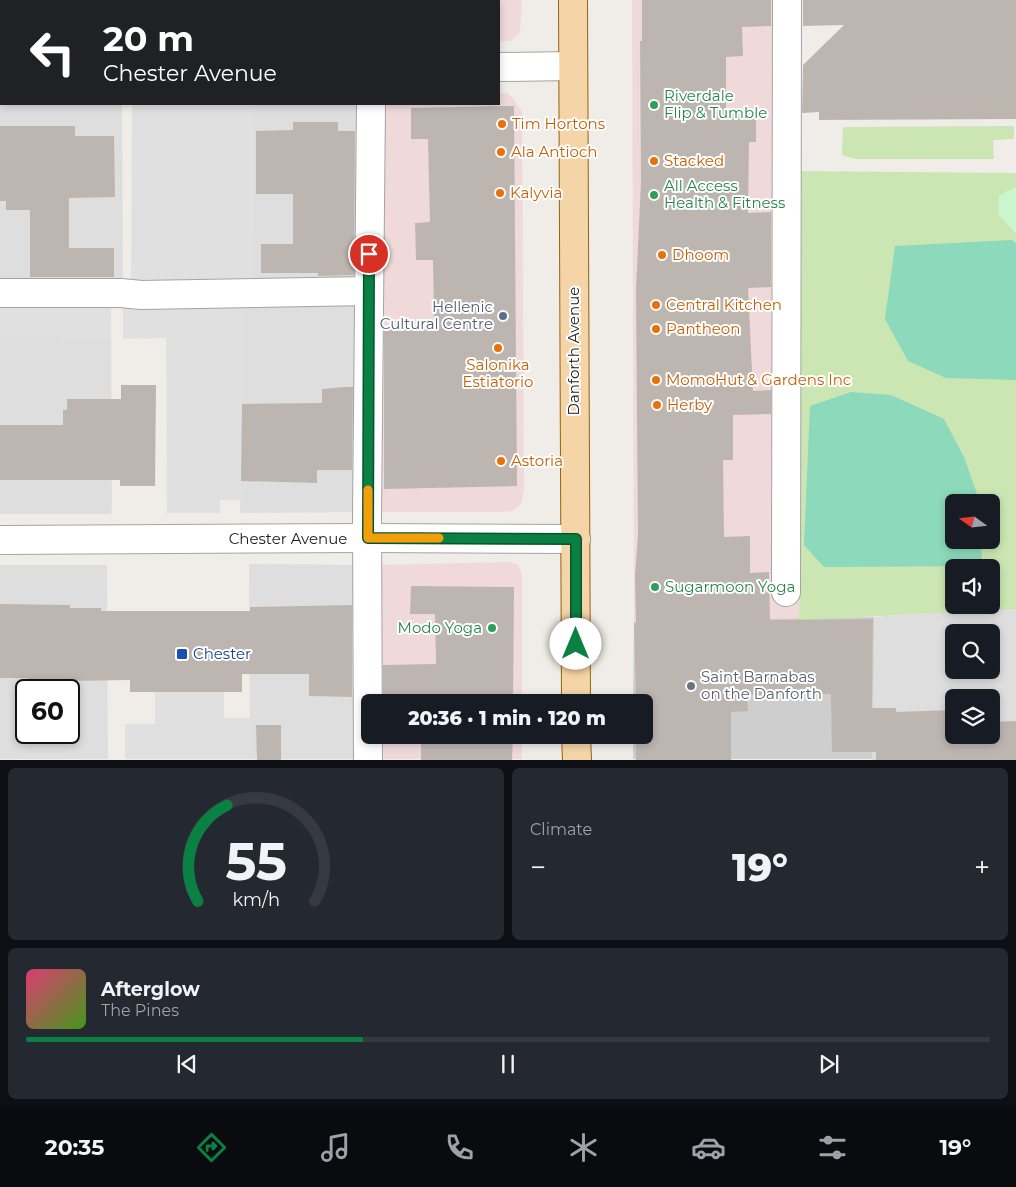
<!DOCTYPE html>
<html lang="en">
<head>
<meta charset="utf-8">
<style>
  :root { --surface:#171b24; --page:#242831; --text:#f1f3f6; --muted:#9ea1a6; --line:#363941; --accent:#0b8043 }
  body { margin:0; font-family:Montserrat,sans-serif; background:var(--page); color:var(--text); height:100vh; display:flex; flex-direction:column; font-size:19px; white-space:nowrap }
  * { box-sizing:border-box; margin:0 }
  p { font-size:16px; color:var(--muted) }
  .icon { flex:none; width:28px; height:28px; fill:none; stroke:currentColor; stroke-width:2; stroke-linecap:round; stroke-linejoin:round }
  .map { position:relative; height:760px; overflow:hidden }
  .side { display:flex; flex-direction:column; gap:8px; padding:8px; background:#0d0f14; flex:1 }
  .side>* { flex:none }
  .guide { position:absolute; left:0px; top:0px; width:500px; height:105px; box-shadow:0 2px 8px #0003; background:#202124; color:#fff; overflow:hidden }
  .needle { width:32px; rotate:285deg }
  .buttons { position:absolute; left:945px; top:494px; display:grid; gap:10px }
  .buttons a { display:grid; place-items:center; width:55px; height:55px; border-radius:8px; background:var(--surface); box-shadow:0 2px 8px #0003; font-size:25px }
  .speed { position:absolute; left:15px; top:679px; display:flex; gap:10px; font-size:25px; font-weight:700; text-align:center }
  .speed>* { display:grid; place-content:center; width:65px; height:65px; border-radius:50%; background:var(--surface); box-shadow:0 2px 8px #0003; line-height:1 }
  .speed .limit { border:2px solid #111; border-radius:8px; background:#fff; color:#111 }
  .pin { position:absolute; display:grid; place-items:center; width:42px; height:42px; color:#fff; margin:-21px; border:2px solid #fff; border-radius:50%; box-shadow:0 1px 5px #0007 }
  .me { position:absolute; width:55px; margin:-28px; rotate:0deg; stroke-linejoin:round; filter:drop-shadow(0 0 4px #0008) }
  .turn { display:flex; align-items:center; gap:18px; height:105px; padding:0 20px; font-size:22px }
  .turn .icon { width:65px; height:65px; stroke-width:2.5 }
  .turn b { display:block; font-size:35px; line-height:42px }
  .big { font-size:38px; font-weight:800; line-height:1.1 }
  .side .tile { flex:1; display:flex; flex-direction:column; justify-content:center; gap:8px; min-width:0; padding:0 18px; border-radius:8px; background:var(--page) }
  .side .dial { align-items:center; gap:0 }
  .dial svg { height:130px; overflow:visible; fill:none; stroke:var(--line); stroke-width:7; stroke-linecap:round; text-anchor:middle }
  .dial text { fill:var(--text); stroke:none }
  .song { display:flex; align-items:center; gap:15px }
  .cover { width:60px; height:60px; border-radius:8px; background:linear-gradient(135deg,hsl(340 70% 55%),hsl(100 70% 35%)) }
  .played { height:5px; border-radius:2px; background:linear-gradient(90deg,var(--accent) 35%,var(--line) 35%) }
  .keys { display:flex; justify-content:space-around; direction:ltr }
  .heat { display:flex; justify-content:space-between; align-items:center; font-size:28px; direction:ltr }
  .side .tiles { flex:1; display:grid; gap:8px; grid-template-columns:1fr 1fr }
  .tile:last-child { grid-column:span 2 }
  .trip { position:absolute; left:361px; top:694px; width:292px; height:50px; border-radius:8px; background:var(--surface); box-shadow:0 2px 8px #0003; font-weight:800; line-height:50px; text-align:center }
  .menu { display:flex; height:80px; justify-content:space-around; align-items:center; background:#090b0e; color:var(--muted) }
  .menu .icon { width:35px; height:35px }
  .menu .active { color:var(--accent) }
  .menu b { font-size:22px; color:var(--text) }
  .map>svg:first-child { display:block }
</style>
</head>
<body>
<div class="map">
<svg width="1016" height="760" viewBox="0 0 1016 760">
  <rect width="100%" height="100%" fill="#f0ede8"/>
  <g fill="#dedede" fill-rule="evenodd">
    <polygon points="0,0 129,0 129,1 1,1 0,44"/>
    <rect x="222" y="0" width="140" height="1"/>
    <polygon points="0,94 1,104 122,104 123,281 111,303 112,505 111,514 0,514"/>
    <polygon points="254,104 363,104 359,512 240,513 243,301 253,284"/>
    <polygon points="249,564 359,565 360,759 250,759"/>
    <path d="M0 565H107L108 759H0ZM26 690H69V732H26Z"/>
    <path d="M1016 609V759L872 760 874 617 939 612ZM954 632H991V670H954ZM954 698H991V735H954Z"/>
  </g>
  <g fill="#efdad9">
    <polygon points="376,0 522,0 520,32 511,41 499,42 499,1"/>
    <polygon points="632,0 791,0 800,562 799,619 634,622"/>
    <polygon points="499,93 508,93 514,100 522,112 524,491 521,504 512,511 498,512 375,512 376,104 499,104"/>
    <polygon points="510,562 518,565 522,574 522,702 376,702 376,565"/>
    <rect x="376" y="735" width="146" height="24"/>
  </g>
  <polygon fill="#cecece" points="874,617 872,759 633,759 633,735 645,735 645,702 633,702 634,622"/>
  <g fill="#cbe6b2" fill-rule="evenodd">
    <polygon points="1014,126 1014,139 993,140 994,159 856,159 842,155 843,127"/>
    <path d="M791 171 1016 173V187L999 196 1014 232H1016V609C944 612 871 617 799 620L800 562ZM954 502H991V540H954ZM954 568H991V605H954Z"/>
  </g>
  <g fill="#c9f6cd">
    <rect x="129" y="0" width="93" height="1"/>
    <polygon points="1016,187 1016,232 1014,232 998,214 999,196"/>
  </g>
  <g fill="#8cd9bb">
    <polygon points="1012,240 1016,243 1016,380 946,378 908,361 885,319 895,246"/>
    <polygon points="851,392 891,395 944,419 964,457 980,502 954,502 954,540 981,540 982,566 824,567 804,545 810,406"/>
  </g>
  <g fill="#e0e0e0">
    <polygon points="132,104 254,104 253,284 243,301 241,500 220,500 220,513 167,513 166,338 123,339 123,302 131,283"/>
    <polygon points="0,303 111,303 111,339 58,341 58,334 0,335"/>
    <polygon points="155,692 224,692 224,718 250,718 250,759 125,759 125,724 155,724"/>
  </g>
  <g fill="#bdb6b0">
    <polygon points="642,0 771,0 771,26 742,27 743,56 726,57 726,114 756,115 756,142 749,142 748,213 771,212 771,287 748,288 753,391 771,390 771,414 733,415 733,460 723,460 724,537 750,536 750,573 769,572 770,620 873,619 872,708 896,708 896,712 953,710 954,735 991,735 991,722 1016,721 1016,760 876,760 876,752 832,752 831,694 747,695 748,711 731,712 731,760 636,760 636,735 645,735 645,702 636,702 634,623 636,623 635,575 638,535 636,290 641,181 640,41 642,41"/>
    <polygon points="803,0 1016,0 1016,119 819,120 819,112 802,113 803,65 844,25 803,26"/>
    <polygon points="514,106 517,486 384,489 384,328 419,328 419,320 434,321 433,260 416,260 415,223 430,222 428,139 411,139 411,108"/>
    <polygon points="293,122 338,122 338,131 355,131 354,275 318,276 318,273 261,273 261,244 293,244 293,194 256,194 256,131 293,130"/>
    <polygon points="0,126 75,126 75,136 114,136 115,197 69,198 69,248 114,248 114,277 30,277 30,210 6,210 6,201 0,201"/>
    <polygon points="121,385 156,385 155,486 120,486 120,480 0,480 0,425 63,425 63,410 67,410 67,399 121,399"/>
    <polygon points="345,387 353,387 352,470 317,470 317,483 241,481 242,404 322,403 322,389"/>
    <polygon points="411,586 514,587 513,702 400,702 400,696 383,696 383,665 436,664 435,614 410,614"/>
    <polygon points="0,604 70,605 70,608 101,608 101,611 250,611 250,607 352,605 352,697 309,696 309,674 242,674 242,692 130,692 130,680 64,681 64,687 28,687 28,678 0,678"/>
    <polygon points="256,725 281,725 281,760 257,760"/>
    <polygon points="421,735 513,735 512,760 421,760"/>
  </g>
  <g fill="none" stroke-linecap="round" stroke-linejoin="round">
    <defs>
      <g id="minor">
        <polyline points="370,1 370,0"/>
        <polyline points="499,67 572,66"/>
        <polyline points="0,70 1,70"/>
        <polyline points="0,293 121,293 141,295 369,291"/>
        <polyline points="0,540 368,538 576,539"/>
        <polyline points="786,592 787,0"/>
        <polyline points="368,760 367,516 371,104"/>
      </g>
      <g id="major">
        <polyline points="573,0 576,702"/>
        <polyline points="576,735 577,760"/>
      </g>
    </defs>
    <use href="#minor" stroke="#a4a4a4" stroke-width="30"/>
    <use href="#major" stroke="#91650c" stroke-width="30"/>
    <use href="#minor" stroke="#fff" stroke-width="28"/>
    <use href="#major" stroke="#f5d4a8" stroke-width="28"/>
  </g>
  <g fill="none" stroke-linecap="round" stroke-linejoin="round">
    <defs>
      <polyline id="route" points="369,254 368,538 576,539 576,644"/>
    </defs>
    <use href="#route" stroke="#07532c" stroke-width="12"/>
    <use href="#route" stroke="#0b8043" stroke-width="9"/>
    <polyline stroke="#f59e0b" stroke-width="9" points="368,490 368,538 439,538"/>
  </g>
  <g fill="#2e9e5b" stroke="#fff" stroke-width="2">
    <circle cx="654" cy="105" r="5"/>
    <circle cx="654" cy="195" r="5"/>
    <circle cx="655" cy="587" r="5"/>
    <circle cx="492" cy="628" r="5"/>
  </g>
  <g fill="#e8710a" stroke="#fff" stroke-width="2">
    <circle cx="502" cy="124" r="5"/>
    <circle cx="501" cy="152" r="5"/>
    <circle cx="654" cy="161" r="5"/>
    <circle cx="500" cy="193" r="5"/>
    <circle cx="662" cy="255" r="5"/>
    <circle cx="656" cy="305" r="5"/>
    <circle cx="656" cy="329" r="5"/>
    <circle cx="498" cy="348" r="5"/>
    <circle cx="656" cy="380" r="5"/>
    <circle cx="657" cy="405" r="5"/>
    <circle cx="501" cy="461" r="5"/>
  </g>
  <circle fill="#5c6f8a" stroke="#fff" stroke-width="2" cx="503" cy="316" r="5"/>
  <rect fill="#1a4fb4" stroke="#fff" stroke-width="2" x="176" y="648" width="12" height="12" rx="2.5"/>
  <circle fill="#6b7280" stroke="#fff" stroke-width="2" cx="691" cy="686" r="5"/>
  <g text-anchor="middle" stroke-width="4" stroke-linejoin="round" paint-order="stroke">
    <g font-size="15" fill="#27864d" stroke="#fff" text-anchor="start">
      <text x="664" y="101">Riverdale<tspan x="664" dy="17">Flip &amp; Tumble</tspan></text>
      <text x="664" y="191">All Access<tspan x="664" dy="17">Health &amp; Fitness</tspan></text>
      <text x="665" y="592">Sugarmoon Yoga</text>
      <text x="482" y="633" text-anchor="end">Modo Yoga</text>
    </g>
    <g font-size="15" fill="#c56008" stroke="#fff" text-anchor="start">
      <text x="512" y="129">Tim Hortons</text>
      <text x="511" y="157">Ala Antioch</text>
      <text x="664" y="166">Stacked</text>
      <text x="510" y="198">Kalyvia</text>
      <text x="672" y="260">Dhoom</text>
      <text x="666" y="310">Central Kitchen</text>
      <text x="666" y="334">Pantheon</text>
      <text x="498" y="370" text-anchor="middle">Salonika<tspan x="498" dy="17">Estiatorio</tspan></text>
      <text x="666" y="385">MomoHut &amp; Gardens Inc</text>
      <text x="667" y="410">Herby</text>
      <text x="511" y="466">Astoria</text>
    </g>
    <g font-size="15" fill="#4e5e75" stroke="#fff" text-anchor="end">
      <text x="493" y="312">Hellenic<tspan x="493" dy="17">Cultural Centre</tspan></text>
    </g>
    <g font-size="15" fill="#202020" stroke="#fff">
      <text transform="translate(574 351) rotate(-90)" y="5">Danforth Avenue</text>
      <text x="288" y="544">Chester Avenue</text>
    </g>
    <g font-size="15" fill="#164399" stroke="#fff" text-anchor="start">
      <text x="193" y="659">Chester</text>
    </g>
    <g font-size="15" fill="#5b616d" stroke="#fff" text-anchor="start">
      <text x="701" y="682">Saint Barnabas<tspan x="701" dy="17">on the Danforth</tspan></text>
    </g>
  </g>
</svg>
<div class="buttons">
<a><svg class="needle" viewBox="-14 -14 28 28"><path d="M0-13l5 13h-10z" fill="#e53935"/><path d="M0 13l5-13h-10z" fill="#9ea1a6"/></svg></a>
<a><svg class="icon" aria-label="sound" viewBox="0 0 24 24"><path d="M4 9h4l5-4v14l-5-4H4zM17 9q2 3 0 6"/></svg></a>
<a><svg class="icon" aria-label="search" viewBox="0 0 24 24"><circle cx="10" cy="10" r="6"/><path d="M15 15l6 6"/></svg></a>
<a><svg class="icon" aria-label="layers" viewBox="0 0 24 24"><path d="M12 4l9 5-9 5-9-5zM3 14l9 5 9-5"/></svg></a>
</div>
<div class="speed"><div class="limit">60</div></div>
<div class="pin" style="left:369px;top:254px;background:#d93025"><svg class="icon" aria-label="arrive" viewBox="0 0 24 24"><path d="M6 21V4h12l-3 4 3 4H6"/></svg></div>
<svg class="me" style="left:576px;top:644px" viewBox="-20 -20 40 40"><circle r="19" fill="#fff"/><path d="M0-13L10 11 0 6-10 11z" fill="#0b8043"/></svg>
<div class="trip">20:36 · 1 min · 120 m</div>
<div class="guide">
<div class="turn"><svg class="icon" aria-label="left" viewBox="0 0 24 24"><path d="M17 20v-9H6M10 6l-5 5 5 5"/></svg><div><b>20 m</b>Chester Avenue</div></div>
</div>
</div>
<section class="side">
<div class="tiles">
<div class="tile dial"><svg viewBox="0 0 100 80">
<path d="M14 69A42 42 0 1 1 86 69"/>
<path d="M14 69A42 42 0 0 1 32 10" stroke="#0b8043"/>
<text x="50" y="56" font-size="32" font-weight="700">55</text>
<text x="50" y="72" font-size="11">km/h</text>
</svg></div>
<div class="tile"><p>Climate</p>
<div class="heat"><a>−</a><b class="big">19°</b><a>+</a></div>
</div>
<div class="tile">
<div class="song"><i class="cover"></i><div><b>Afterglow</b><p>The Pines</p></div></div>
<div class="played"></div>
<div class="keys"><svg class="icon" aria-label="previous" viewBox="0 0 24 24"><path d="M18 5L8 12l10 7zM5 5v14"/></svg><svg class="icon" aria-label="pause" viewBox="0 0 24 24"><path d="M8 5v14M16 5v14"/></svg><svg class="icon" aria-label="next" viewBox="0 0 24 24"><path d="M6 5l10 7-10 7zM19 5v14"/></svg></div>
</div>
</div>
</section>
<nav class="menu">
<b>20:35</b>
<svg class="icon active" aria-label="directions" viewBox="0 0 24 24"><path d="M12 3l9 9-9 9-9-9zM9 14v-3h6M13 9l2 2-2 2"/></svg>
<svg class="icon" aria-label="music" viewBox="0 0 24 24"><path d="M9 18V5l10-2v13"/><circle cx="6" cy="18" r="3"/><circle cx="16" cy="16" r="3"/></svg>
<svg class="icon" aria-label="phone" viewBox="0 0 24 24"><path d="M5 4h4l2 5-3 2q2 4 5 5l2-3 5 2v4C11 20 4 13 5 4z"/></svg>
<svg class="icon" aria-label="climate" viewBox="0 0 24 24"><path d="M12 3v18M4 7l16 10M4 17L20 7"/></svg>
<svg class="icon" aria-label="car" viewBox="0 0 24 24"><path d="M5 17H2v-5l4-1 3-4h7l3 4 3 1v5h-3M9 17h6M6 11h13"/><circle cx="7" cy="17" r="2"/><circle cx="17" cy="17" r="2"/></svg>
<svg class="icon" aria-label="filters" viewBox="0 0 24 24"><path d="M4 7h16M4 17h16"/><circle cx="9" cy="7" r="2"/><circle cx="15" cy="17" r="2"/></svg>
<b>19°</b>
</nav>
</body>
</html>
